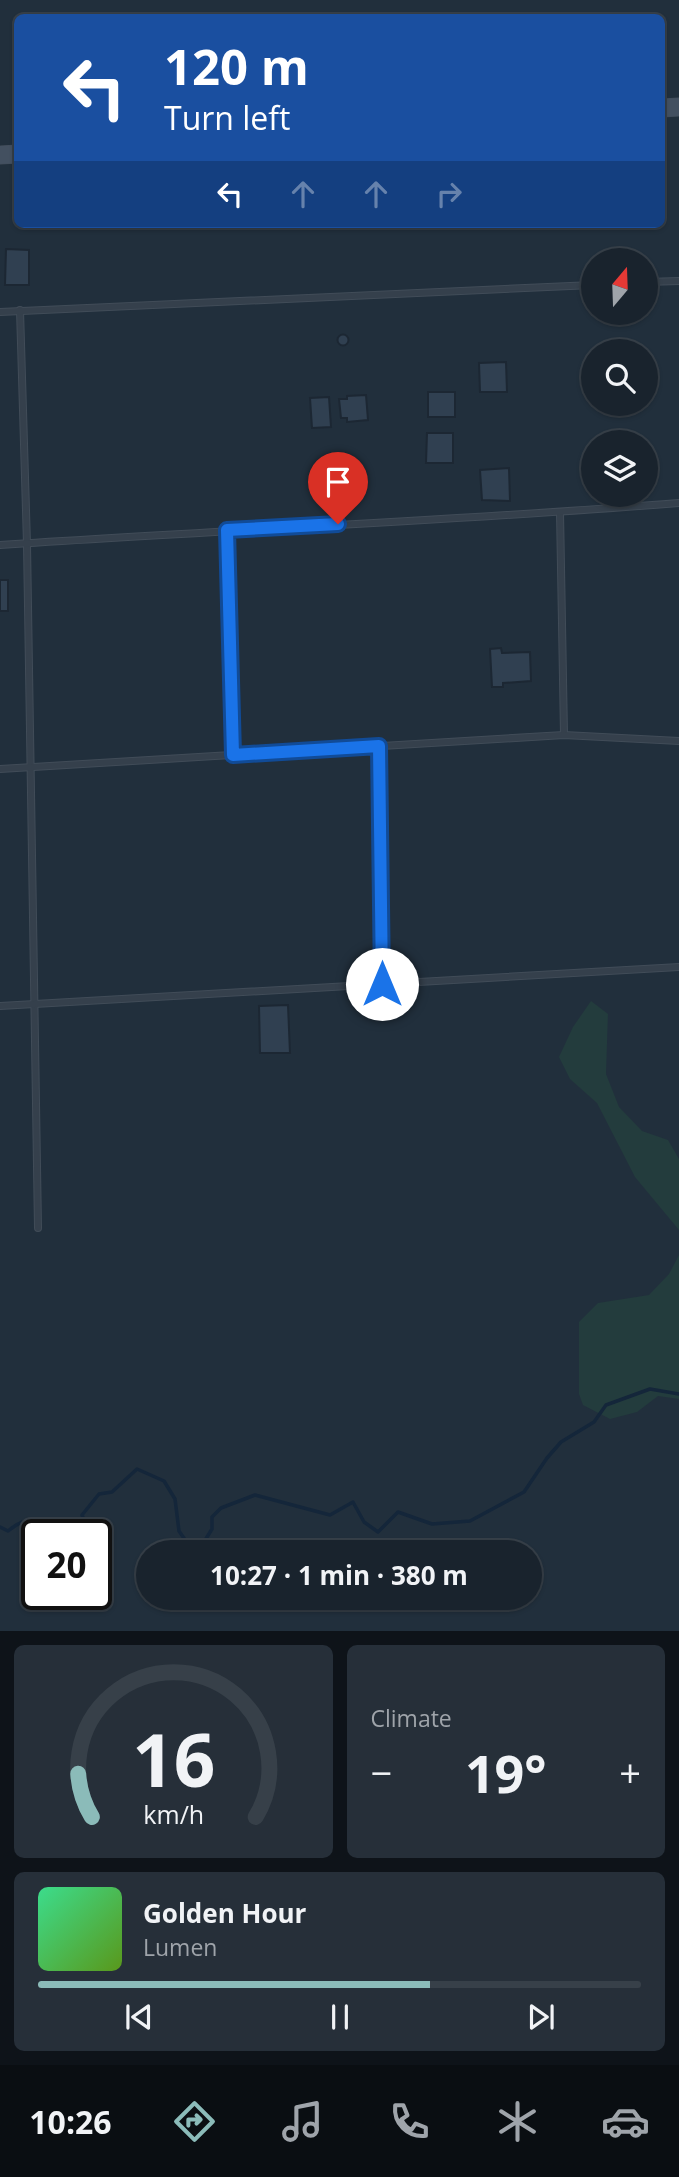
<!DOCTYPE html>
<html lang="en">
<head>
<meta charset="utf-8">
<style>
  :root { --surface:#19232d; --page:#262f39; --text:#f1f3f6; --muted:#9fa4aa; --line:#374049; --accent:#8bbbb9 }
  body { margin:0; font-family:"Open Sans",sans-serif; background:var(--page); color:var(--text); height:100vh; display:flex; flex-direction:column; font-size:26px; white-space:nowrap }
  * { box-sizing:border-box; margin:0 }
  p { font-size:23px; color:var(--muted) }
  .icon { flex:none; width:38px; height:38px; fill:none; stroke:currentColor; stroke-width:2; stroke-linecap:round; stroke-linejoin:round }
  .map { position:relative; height:1631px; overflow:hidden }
  .side { display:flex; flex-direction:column; gap:14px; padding:14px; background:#0e1319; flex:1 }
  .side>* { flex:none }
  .top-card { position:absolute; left:14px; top:14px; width:651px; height:214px; border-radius:10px; box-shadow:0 2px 5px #0004,0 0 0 2px var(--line); background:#1a4fa0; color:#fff; overflow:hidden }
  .needle { width:46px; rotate:19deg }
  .buttons { position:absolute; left:581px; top:248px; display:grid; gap:14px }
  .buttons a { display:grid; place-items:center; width:77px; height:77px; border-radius:50%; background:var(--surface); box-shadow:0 2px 5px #0004,0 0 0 2px var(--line); font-size:35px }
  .speed { position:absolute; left:21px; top:1519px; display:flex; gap:14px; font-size:35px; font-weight:700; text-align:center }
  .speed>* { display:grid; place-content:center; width:91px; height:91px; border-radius:50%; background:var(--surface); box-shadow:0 2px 5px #0004,0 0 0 2px var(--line); line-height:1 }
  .speed .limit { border:4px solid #111; border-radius:10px; background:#fff; color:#111 }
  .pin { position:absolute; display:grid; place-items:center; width:60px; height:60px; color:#fff; margin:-72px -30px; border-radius:50% 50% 50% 0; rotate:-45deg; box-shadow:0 0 7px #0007 }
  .pin .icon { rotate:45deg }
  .me { position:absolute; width:77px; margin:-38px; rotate:0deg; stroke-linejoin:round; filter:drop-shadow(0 0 5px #0008) }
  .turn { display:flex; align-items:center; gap:24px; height:147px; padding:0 35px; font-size:32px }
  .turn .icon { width:91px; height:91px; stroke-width:2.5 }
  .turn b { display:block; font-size:49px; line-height:60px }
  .lanes { display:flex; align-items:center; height:66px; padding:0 35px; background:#0003; justify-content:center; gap:35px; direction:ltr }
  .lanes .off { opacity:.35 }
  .big { font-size:52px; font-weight:700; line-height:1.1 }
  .side .tile { flex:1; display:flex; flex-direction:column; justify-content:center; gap:10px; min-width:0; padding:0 24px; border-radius:10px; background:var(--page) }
  .side .dial { align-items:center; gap:0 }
  .dial svg { height:182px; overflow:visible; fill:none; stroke:var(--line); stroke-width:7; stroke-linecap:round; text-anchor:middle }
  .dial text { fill:var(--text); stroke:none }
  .song { display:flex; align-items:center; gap:21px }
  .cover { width:84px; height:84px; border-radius:10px; background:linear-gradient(135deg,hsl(150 70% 55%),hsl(90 70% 35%)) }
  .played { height:7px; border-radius:4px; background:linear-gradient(90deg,var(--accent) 65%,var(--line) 65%) }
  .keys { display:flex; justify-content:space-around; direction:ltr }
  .heat { display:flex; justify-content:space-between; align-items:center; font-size:38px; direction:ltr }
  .side .tiles { flex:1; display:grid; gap:14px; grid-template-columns:1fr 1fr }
  .tile:last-child { grid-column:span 2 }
  .trip { position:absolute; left:136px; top:1540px; width:406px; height:70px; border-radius:35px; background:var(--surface); box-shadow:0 2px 5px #0004,0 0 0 2px var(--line); font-weight:700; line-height:70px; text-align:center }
  .tabs { display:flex; height:112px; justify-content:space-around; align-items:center; background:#0a0e12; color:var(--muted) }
  .tabs .icon { width:49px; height:49px }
  .tabs .selected { color:var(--accent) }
  .tabs b { font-size:32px; color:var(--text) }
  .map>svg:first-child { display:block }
</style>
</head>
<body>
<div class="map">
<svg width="679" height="1631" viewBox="0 0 679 1631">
  <rect width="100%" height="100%" fill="#212f3c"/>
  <g fill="#233c3d">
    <polygon points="591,1001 608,1014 606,1074 619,1107 642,1131 668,1140 679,1159 679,1230 635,1177 597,1103 570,1079 559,1057 573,1027"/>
    <polygon points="679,1255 679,1399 658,1396 637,1412 610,1419 583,1405 579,1394 579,1322 598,1303 649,1295 669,1274"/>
  </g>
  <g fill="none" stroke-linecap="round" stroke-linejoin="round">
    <path stroke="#14263a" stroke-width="3.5" d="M0 1527 8 1531C43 1502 49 1541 80 1530L84 1520 82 1515 99 1494 112 1492 137 1469 164 1481 175 1499 179 1531 190 1547 199 1550 212 1529V1517L221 1508 255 1495 330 1515 353 1502 364 1522 378 1532 398 1512 432 1524 470 1521 524 1492 547 1458 561 1442 594 1422 606 1405 650 1389 679 1394"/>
  </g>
  <g fill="#304051" stroke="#1c2733" stroke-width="2">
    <polygon points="6,249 29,250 29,285 5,285"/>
    <circle cx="343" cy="340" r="5.5"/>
    <polygon points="506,362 507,392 480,392 479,363"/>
    <rect x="428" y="392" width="27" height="25"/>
    <polygon points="366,395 368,420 347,422 347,418 341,418 339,399 347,399 347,396"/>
    <polygon points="329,397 331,427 312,428 310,398"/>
    <polygon points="427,433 453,433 453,463 426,463"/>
    <polygon points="509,468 510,501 482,500 480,470"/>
    <rect x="0" y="580" width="8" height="31"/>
    <polygon points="501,648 502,653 530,652 531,681 503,683 503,687 492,687 490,649"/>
    <polygon points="288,1005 290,1053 260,1053 259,1006"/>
  </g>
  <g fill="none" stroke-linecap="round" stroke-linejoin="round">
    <defs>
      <g id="service">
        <polyline points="646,282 679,281"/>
        <polyline points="20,310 27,544 38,1228"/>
        <polyline points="0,312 593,285"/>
        <polyline points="560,512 564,735"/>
        <polyline points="227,530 233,755"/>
        <path d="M0 545C226 530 453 521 679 503"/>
        <polyline points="379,746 382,984"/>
        <polyline points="0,769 564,735 679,741"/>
        <polyline points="0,1006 679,967"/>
      </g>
      <g id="secondary">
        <polyline points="662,108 679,107"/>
        <polyline points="0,155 18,154"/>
      </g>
    </defs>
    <use href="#service" stroke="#414c58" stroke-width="8"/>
    <use href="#secondary" stroke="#414c58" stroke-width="19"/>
    <use href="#service" stroke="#35404c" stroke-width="6"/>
    <use href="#secondary" stroke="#435060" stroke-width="18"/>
  </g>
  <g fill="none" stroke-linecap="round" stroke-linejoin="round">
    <defs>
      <polyline id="route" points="338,524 227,530 233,755 379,746 382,984"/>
    </defs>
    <use href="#route" stroke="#114b97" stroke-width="18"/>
    <use href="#route" stroke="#1a73e8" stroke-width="12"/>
  </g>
</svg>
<div class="buttons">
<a><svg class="needle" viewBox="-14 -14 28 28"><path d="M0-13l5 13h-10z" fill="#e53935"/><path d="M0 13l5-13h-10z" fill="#9fa4aa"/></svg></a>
<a><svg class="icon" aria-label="search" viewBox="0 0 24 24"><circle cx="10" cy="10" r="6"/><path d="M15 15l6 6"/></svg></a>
<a><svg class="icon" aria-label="layers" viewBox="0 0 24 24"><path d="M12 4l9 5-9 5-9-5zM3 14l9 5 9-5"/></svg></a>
</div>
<div class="speed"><div class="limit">20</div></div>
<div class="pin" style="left:338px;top:524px;background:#d93025"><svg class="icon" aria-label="arrive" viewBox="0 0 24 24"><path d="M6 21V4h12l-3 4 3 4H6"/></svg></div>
<svg class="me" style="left:382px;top:984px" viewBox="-20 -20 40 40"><circle r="19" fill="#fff"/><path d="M0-13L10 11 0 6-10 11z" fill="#1a73e8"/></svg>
<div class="trip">10:27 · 1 min · 380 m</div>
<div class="top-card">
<div class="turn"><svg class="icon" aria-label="left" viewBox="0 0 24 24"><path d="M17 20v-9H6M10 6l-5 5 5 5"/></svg><div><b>120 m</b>Turn left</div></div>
<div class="lanes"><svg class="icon" aria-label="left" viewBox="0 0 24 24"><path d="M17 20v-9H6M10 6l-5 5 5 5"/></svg><svg class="icon off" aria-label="ahead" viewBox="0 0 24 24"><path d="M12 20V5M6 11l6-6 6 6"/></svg><svg class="icon off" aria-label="ahead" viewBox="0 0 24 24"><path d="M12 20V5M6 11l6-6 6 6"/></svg><svg class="icon off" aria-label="right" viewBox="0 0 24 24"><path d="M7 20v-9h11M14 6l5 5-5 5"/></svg></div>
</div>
</div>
<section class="side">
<div class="tiles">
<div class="tile dial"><svg viewBox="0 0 100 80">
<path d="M14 69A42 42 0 1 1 86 69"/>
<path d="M14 69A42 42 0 0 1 8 50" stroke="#8bbbb9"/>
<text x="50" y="56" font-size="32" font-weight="700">16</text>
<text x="50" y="72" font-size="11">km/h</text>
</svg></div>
<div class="tile"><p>Climate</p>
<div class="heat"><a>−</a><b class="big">19°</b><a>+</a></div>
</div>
<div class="tile">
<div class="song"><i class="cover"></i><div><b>Golden Hour</b><p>Lumen</p></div></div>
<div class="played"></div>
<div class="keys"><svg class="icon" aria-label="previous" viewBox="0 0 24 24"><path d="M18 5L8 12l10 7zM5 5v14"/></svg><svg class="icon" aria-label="pause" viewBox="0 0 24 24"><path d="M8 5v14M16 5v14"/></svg><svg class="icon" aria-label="next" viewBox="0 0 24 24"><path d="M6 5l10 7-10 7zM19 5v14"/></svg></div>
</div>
</div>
</section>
<nav class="tabs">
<b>10:26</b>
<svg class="icon selected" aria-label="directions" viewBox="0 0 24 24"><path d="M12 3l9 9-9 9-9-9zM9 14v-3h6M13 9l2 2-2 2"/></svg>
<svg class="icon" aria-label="music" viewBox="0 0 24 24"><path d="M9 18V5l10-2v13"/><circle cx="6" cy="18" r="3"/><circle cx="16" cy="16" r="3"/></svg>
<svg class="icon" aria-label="phone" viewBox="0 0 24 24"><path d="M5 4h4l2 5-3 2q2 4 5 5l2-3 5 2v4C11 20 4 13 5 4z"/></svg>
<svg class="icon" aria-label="climate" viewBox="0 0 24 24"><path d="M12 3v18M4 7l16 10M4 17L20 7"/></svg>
<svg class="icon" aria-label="car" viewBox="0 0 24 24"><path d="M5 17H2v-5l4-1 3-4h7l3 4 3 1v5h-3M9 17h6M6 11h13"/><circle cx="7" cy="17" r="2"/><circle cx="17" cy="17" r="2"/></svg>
</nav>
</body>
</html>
